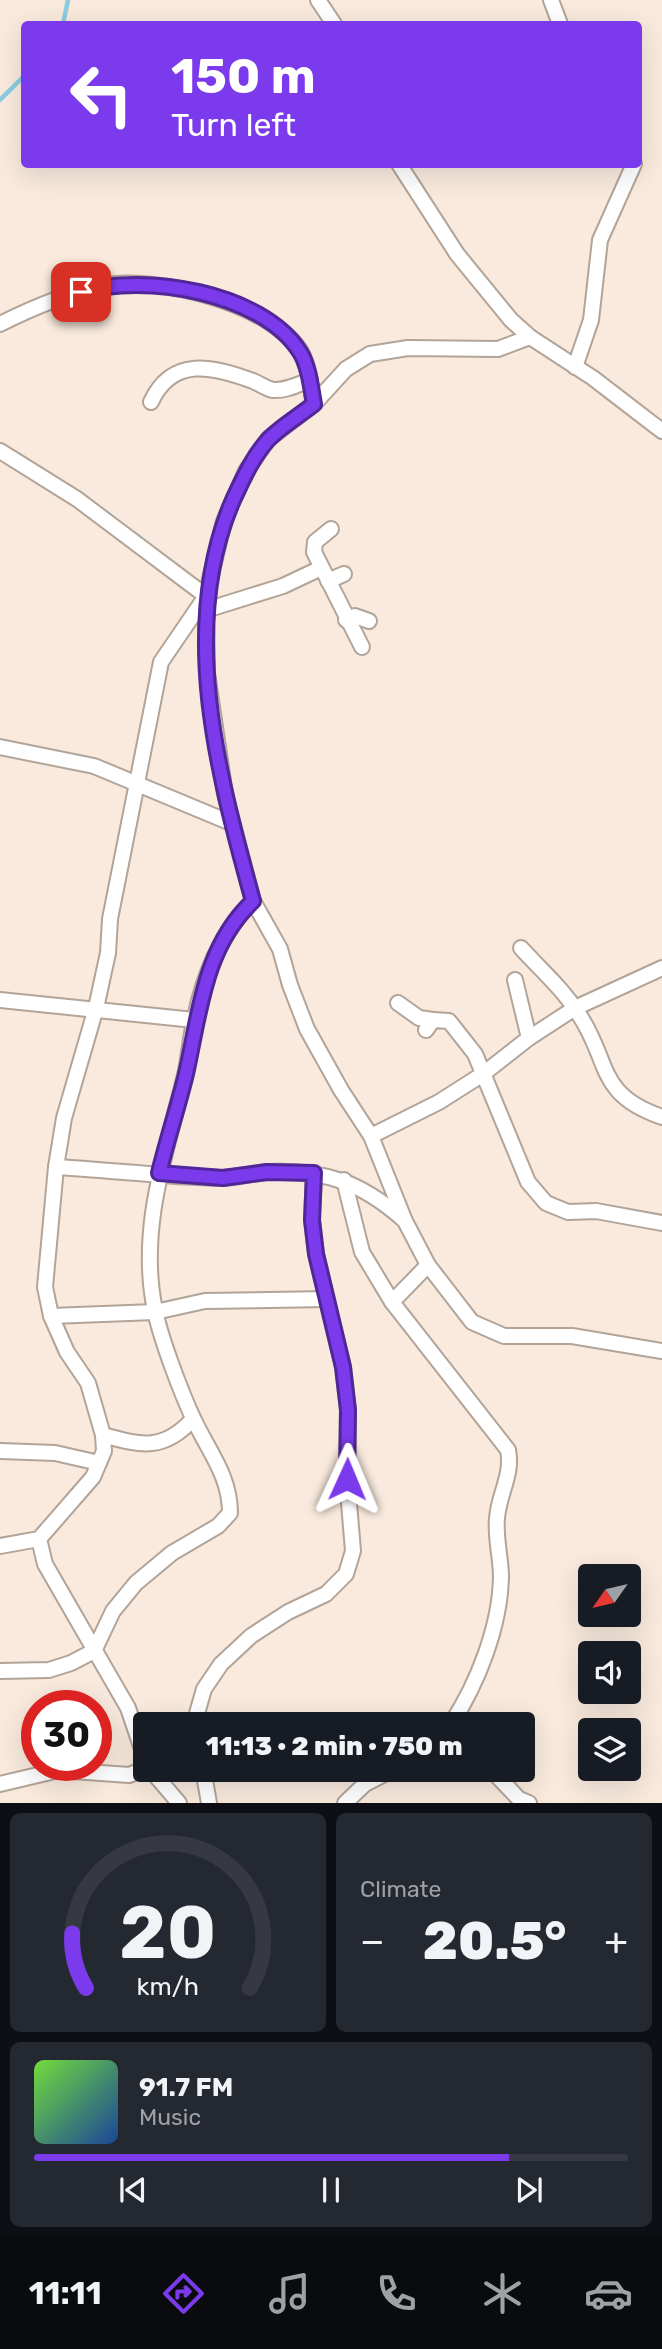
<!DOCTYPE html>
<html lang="en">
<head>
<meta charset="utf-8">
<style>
  :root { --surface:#171b24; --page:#242831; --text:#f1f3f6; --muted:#9ea1a6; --line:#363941; --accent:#7c3aed }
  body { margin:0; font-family:Rubik,sans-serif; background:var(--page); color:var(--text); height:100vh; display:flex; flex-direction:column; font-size:26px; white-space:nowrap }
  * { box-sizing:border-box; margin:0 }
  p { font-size:23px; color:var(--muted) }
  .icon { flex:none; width:38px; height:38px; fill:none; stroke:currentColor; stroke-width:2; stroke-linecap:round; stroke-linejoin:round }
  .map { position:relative; height:1803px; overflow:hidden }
  .sheet { display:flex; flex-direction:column; gap:10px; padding:10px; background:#0d0f14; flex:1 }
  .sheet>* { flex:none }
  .hud { position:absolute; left:21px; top:21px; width:621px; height:147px; border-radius:7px; box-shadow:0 7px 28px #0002; background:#7c3aed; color:#fff; overflow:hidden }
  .needle { width:46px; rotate:236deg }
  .tools { position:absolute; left:578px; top:1564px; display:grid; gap:14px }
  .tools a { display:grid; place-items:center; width:63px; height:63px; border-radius:7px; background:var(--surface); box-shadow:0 7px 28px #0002; font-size:35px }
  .speed { position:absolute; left:21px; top:1690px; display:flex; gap:14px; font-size:35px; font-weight:700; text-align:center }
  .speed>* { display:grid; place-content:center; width:91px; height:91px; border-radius:50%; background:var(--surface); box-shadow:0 7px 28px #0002; line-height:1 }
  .speed .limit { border:10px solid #d22; background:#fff; color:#111 }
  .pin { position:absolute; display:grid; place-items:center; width:60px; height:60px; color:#fff; margin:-30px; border-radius:14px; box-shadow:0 4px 10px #0006 }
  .me { position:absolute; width:77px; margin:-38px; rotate:1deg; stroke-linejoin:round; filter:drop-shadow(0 0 5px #0008) }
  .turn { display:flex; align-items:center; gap:24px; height:147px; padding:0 35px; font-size:32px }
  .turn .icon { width:91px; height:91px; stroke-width:2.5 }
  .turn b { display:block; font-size:49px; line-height:60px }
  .big { font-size:52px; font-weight:800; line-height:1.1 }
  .sheet .tile { flex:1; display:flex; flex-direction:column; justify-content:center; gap:10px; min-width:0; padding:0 24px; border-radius:10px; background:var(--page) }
  .sheet .dial { align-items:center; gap:0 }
  .dial svg { height:182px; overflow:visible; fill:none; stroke:var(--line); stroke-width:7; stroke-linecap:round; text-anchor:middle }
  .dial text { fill:var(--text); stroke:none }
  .song { display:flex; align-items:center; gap:21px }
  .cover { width:84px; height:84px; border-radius:10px; background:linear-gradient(135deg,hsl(100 70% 55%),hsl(220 70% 35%)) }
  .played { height:7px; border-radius:4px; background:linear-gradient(90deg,var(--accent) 80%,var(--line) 80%) }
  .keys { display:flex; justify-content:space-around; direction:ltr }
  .heat { display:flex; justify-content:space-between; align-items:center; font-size:38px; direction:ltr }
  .sheet .tiles { flex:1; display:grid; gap:10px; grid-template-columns:1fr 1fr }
  .tile:last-child { grid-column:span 2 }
  .trip { position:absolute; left:133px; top:1712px; width:402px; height:70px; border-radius:7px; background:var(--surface); box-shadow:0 7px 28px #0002; font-weight:800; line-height:70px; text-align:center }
  .tab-bar { display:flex; height:112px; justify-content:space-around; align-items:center; background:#090b0e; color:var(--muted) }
  .tab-bar .icon { width:49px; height:49px }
  .tab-bar .on { color:var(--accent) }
  .tab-bar b { font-size:32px; color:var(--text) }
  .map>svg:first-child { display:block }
</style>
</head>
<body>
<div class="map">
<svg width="662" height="1803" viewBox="0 0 662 1803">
  <rect width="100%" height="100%" fill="#f9eadd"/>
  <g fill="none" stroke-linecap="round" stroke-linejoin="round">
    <g stroke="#89cde1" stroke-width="4.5">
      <polyline points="63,24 68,0"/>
      <polyline points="0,100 24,76"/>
    </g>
    <defs>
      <g id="minor">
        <polyline points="318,0 334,24"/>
        <polyline points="551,0 560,24"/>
        <polyline points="399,164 457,254 511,320 530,337 593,378 662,431"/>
        <path d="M0 324C32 308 65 294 100 286 155 275 270 302 301 352 309 367 311 388 314 404"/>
        <polyline points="530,337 498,349 408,348 370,354 346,369 314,404 268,439 246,471 224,521 206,596 207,673 225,794 253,901 280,949 290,985 307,1029 341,1090 371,1136 405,1221 428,1265 472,1322 504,1336 572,1336 662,1351"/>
        <polyline points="575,367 591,320 600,240 634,164"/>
        <path d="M151 402C172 356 213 366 253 381 260 384 267 389 273 390 286 391 299 384 310 380"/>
        <polyline points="0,451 77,499 206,596 161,662 110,919 108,953 96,1008 64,1118 56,1167 45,1287 51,1316 67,1352 88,1383 103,1435 104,1451 93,1477 39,1539 0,1546"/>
        <polyline points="331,529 315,542 314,552 362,647"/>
        <polyline points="328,581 344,574"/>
        <polyline points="206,610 283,586 321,568"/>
        <polyline points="346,620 355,616 369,621"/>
        <polyline points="0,747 94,766 231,823"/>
        <path d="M521 948C541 970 562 988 578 1013 611 1061 595 1094 662 1117"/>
        <polyline points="515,980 529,1038"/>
        <polyline points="0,1000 194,1020"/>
        <polyline points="398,1003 419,1018 433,1020"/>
        <polyline points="426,1030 433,1020 449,1021 475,1054 528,1182 546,1203 568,1212 596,1211 662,1223"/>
        <polyline points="371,1136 439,1102 483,1074 529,1038 575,1008 662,968"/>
        <path d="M56 1167C110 1170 166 1177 221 1178 236 1178 252 1173 268 1172 326 1170 361 1182 404 1220"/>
        <path d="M344 1180 362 1252 392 1302 508 1450C513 1475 499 1493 497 1518 495 1538 501 1558 501 1577 500 1626 478 1683 451 1724"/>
        <polyline points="392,1302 428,1265"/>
        <polyline points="51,1316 155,1312 205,1301 327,1299"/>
        <path d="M103 1435C142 1446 164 1451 193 1419"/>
        <polyline points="0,1451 55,1453 99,1463"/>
        <polyline points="39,1539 45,1564 128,1708 145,1758"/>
        <path d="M0 1671 49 1670 71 1663 94 1651 113 1611 136 1583 172 1553 218 1526 230 1513C230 1476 209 1452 194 1420 182 1395 160 1337 155 1310 138 1230 166 1153 185 1075 189 1058 190 1040 194 1023 202 979 221 931 253 901"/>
        <polyline points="194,1724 204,1689 221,1664 251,1636 288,1612 326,1594 346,1574 353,1551 347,1479 348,1410 343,1367 316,1254 312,1220 314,1173"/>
        <polyline points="150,1769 179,1803"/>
        <polyline points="203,1769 209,1803"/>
        <polyline points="498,1777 519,1799 529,1803"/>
        <polyline points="0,1784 59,1770 129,1775 145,1769"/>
        <polyline points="345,1803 365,1784 394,1769"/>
      </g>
    </defs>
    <use href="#minor" stroke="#b2a498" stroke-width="18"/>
    <use href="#minor" stroke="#fff" stroke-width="14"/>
  </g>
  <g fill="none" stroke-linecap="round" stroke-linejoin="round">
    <defs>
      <path id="route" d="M81 292C144 273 262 292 300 352 309 366 311 388 314 404 299 416 280 427 268 440 252 458 243 479 233 500 178 627 218 774 253 901 204 947 200 1012 186 1074 178 1107 167 1140 159 1173L223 1178 267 1172 314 1173 312 1220 316 1254 343 1367 348 1410 347 1479"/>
    </defs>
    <use href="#route" stroke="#51269a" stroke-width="18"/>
    <use href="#route" stroke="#7c3aed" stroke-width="12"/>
  </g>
</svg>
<div class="tools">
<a><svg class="needle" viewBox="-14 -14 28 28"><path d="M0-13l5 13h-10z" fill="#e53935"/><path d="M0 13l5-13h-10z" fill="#9ea1a6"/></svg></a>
<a><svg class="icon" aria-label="sound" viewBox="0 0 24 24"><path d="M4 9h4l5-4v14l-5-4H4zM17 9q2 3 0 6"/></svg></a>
<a><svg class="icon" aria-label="layers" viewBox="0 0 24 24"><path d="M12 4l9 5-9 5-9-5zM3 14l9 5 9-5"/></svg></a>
</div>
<div class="speed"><div class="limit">30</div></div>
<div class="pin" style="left:81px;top:292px;background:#d93025"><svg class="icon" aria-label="arrive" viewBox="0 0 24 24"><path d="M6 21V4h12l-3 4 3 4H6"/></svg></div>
<svg class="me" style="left:347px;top:1479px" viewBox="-20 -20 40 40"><path d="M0-17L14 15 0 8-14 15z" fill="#7c3aed" stroke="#fff" stroke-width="4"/></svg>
<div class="trip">11:13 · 2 min · 750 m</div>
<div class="hud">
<div class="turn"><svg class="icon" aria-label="left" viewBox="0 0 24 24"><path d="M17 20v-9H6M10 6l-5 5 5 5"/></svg><div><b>150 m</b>Turn left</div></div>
</div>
</div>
<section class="sheet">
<div class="tiles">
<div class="tile dial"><svg viewBox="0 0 100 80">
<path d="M14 69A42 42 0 1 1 86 69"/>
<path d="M14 69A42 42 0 0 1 8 45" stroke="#7c3aed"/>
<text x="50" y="56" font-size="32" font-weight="700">20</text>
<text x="50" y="72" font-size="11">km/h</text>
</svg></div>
<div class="tile"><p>Climate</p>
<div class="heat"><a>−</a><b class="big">20.5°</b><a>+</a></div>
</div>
<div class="tile">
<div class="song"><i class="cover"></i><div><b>91.7 FM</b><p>Music</p></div></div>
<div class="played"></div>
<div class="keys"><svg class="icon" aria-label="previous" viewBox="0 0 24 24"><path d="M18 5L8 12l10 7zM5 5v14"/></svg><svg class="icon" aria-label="pause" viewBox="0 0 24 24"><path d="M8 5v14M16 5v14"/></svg><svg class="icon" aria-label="next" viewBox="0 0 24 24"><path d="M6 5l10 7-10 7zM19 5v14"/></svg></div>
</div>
</div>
</section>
<nav class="tab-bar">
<b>11:11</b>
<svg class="icon on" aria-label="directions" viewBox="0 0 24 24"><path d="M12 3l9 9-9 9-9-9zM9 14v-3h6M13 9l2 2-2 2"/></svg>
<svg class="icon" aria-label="music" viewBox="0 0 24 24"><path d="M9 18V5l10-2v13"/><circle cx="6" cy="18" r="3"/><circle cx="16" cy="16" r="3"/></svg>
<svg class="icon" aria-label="phone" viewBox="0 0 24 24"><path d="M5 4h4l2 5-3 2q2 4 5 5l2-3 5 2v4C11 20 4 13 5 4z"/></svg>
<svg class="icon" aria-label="climate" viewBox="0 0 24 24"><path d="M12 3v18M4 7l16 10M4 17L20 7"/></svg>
<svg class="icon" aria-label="car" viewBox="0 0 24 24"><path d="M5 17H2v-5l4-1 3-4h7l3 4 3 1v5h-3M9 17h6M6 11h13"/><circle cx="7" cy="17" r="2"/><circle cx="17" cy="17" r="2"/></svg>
</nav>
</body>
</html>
